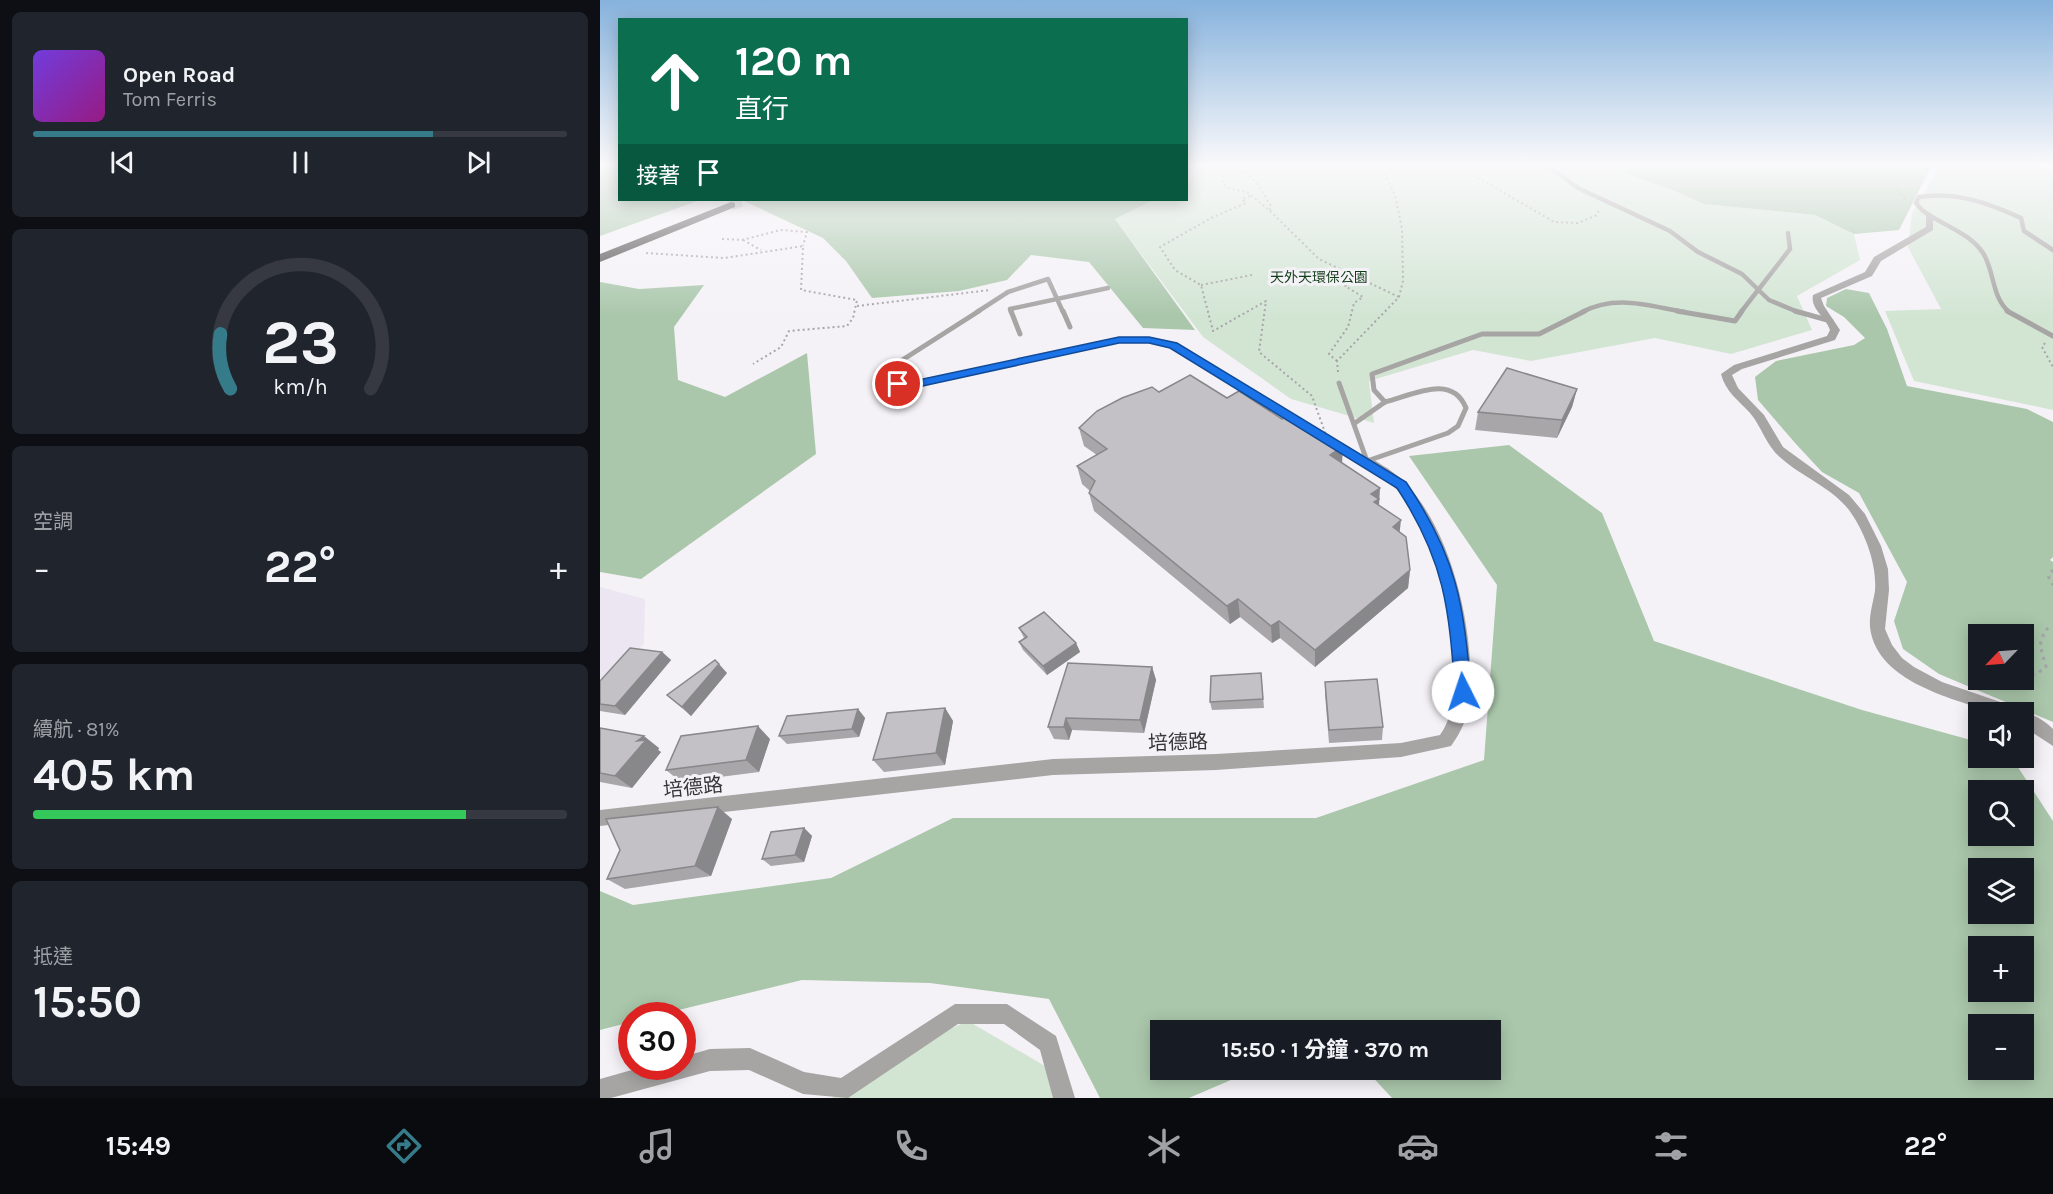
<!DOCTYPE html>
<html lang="zh-TW">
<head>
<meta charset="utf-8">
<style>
  :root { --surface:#171b24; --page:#20242c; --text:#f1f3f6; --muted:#9ea1a6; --line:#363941; --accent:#367b89 }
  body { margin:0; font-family:Karla,"Noto Sans TC",sans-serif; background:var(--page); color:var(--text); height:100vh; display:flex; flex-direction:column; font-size:22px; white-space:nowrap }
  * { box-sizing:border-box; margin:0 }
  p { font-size:20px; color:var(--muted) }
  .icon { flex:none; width:33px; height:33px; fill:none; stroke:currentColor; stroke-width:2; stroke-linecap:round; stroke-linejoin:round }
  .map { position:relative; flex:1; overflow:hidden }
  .panel { display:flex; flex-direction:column; gap:12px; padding:12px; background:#0d0f14; width:600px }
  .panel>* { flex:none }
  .banner { position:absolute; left:18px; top:18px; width:570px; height:183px; border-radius:0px; box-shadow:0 3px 15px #0003; background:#0b6e4f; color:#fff; overflow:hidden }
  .needle { width:39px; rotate:245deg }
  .fabs { position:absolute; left:1368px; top:624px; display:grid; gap:12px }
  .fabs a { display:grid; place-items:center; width:66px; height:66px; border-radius:0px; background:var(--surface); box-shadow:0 3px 15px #0003; font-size:30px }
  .speed { position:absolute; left:18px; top:1002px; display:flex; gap:12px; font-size:30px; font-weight:700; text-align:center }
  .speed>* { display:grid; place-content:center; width:78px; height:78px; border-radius:50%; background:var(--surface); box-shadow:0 3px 15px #0003; line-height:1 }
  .speed .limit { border:9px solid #d22; background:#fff; color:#111 }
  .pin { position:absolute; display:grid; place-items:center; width:51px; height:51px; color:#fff; margin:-26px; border:3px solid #fff; border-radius:50%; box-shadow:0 2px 6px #0007 }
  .me { position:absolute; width:66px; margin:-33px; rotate:356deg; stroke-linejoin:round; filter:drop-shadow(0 0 4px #0008) }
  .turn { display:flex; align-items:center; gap:21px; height:126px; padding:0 18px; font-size:27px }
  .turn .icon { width:78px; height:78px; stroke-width:2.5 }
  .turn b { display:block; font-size:42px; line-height:51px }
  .then { display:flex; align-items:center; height:57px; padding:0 18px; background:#0003; gap:12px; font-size:22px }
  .big { font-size:45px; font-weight:700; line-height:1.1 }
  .panel .tile { flex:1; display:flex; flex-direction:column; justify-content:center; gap:9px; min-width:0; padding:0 21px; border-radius:9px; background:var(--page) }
  .panel .dial { align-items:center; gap:0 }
  .dial svg { height:156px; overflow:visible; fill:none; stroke:var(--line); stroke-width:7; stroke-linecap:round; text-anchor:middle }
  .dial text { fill:var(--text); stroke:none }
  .song { display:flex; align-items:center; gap:18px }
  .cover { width:72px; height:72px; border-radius:9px; background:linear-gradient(135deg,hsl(260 70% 55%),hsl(310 70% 35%)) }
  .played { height:6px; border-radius:3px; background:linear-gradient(90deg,var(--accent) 75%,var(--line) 75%) }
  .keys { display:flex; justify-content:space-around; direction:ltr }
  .heat { display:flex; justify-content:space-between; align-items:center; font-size:33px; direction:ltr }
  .charge { height:9px; border-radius:4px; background:linear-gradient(90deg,#34c759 81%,var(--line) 0) }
  .trip { position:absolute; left:550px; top:1020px; width:351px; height:60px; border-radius:0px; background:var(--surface); box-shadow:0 3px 15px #0003; font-weight:700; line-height:60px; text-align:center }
  .tab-bar { display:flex; height:96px; justify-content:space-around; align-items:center; background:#090b0e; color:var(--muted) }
  .tab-bar .icon { width:42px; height:42px }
  .tab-bar .selected { color:var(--accent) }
  .tab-bar b { font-size:27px; color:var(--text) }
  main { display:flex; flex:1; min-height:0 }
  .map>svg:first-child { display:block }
</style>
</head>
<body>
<main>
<section class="panel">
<div class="tile">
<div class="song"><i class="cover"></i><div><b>Open Road</b><p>Tom Ferris</p></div></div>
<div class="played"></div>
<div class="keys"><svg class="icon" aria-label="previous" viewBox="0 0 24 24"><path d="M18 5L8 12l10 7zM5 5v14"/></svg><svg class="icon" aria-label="pause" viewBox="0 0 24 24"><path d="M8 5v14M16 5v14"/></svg><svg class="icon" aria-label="next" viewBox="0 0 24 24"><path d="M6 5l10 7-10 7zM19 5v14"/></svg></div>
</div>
<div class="tile dial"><svg viewBox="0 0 100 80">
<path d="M14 69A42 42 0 1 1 86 69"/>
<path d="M14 69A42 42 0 0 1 9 41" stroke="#367b89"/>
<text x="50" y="56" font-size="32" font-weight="700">23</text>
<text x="50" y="72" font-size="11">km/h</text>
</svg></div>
<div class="tile"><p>空調</p>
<div class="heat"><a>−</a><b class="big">22°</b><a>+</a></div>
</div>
<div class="tile"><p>續航 · 81%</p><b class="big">405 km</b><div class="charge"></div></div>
<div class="tile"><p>抵達</p><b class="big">15:50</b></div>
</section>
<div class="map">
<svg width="1453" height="1098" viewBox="0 0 1453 1098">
  <rect width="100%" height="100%" fill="#f5f2f7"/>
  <polygon fill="#ebe6f1" points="0,587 45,599 44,644 16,668 0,688"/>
  <g fill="#d2e5d3">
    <polygon points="609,163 1031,163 1021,172 1075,191 1104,204 1215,215 1254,234 1260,260 1197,296 1212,330 1131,354 1055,338 931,361 873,350 769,381 774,423 691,399 603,337 515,219 553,200 586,200 587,180"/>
    <polygon points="1342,163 1430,163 1453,171 1453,410 1314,381 1285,311 1341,309 1308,247 1312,213"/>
    <polygon points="368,1021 445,1066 453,1098 232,1098 251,1074"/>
  </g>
  <g fill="#aac7ab" fill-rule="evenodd">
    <polygon points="0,163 19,163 20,200 100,200 0,236"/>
    <polygon points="1032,163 1333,163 1299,230 1254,234 1215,215 1104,204 1075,191 1021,172"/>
    <polygon points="142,200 553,200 515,219 595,330 543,328 489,262 431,255 407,280 359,291 272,298 246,261 223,238"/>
    <polygon points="0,282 39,289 104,285 74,327 78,380 125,397 207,353 216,454 41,579 0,572"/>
    <path d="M1246 289 1269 293 1287 329 1307 386 1427 409 1453 422V557L1450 560 1453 562V722L1339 674 1303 649 1294 621 1307 582 1259 493 1222 472 1196 444 1158 400 1155 377 1176 361 1254 345 1265 338 1244 317 1226 306 1227 298ZM1424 634V680H1378V634Z"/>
    <path d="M909 445 1002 513 1054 641 1262 710 1378 742V758H1412L1453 821V1098H792L766 1070H891V1030H561V1070H654L589 1098H500L449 999 330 983 202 980 58 1015 32 1016 31 1022 0 1030V891L33 905 231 878 353 818H716L884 760 897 585 809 456ZM1378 790H1424V836H1378ZM1424 868V914H1378V868ZM1424 946V992H1378V946ZM1378 1024H1424V1070H1378Z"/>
  </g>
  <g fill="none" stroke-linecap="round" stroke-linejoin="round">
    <polyline stroke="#cfccd1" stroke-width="11" stroke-dasharray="11 6" stroke-linecap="butt" points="131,205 146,200"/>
    <g stroke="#a7a4a8" stroke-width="2" stroke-dasharray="2 3" stroke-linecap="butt">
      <polyline points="623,163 626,168"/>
      <polyline points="836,163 865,170 954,222 978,223 997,215 999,210"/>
      <polyline points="1286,163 1288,175 1305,200"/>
      <path d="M626 168C651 168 659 187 671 206L670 211 647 192 628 188 622 183Z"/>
      <polyline points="647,171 663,163"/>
      <polyline points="650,196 642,199 646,203 611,218 560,247 575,270 601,285 613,331 666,301 659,352 712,396 727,438"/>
      <polyline points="670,211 719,259 799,297"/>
      <polyline points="122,239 142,240 181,230 207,232 203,246"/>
      <polyline points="143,240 161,250"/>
      <polyline points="46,253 124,258 203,246 201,290 257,300 253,318 247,326 189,331 181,347 153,364"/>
      <polyline points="601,285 652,275"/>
      <polyline points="257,306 390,290"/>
      <polyline points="1445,343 1442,347 1453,367"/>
      <polyline points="737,361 729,354 748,327 754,303 763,297 745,286 755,278"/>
      <polyline points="738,372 737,361 799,297 803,281 802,229 795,195 780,163"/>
    </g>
    <g stroke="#a7a4a8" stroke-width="3" stroke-dasharray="3 5" stroke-linecap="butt">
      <polyline points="1453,570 1448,576 1453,585"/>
      <polyline points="1424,677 1436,674 1446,667 1440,645 1445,630 1453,626"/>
      <polyline points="1382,687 1390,683 1414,680"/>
    </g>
    <g stroke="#a7a4a4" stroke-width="4.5">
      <polyline points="944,163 978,188 1070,231 1098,252 1142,274 1169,300 1198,312"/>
      <polyline points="377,312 408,292 448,279 463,312"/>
      <polyline points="411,312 410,309 508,288"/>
      <path d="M982 312C1017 294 1048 306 1085 312"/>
      <polyline points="1141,312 1190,249 1188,233"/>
      <path d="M1409 312C1391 296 1395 272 1383 253 1369 232 1341 225 1322 210L1316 203 1319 197C1356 191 1388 203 1421 218L1424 231 1453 250"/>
    </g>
    <g stroke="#a7a4a4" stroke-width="5">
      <polyline points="379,311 296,364 290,373 291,381 309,385 519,340 549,340 574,346 693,418"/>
      <polyline points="411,311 420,334"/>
      <polyline points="463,311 470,327"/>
      <polyline points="1077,311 1135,321 1142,311"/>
      <polyline points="1195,311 1231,321"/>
      <polyline points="1407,311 1453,336"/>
      <polyline points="739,383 767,461"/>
      <polyline points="755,423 785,402 774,390 772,374 882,334 939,334 985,311"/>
      <path d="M735 446 767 461 848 433 858 426 866 408C852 373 813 395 785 402"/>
    </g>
    <g fill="#a7a4a4" fill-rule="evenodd">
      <path d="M1326 213 1333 215V230L1281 261 1272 276 1221 298 1224 306 1240 330 1235 340 1142 369 1132 375 1138 388 1164 415 1183 447 1249 495 1265 514 1281 546 1288 569 1289 590 1285 629 1292 645 1302 658 1314 667 1342 682 1415 707 1417 712C1409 712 1401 713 1394 712 1384 711 1373 706 1364 703 1328 691 1275 672 1270 627 1269 615 1273 603 1275 591 1277 564 1265 532 1249 510 1231 487 1202 477 1181 458 1166 446 1162 427 1150 413 1139 401 1125 391 1121 374L1134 365 1227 336 1230 330C1226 317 1210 309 1213 295L1265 272 1274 257 1326 227Z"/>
      <path d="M767 457C774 459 780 464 787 468 848 508 875 626 870 696 869 715 862 731 851 746L801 757 616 770 453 775 0 826V810L453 759 616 754 801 743 840 735C875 687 842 553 811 506 798 487 781 477 763 464L761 461 763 458Z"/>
      <path d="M1422 712C1434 714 1445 721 1453 729V746L1424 727Z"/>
      <polygon points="355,1004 407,1004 456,1036 475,1098 453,1098 440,1050 404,1024 358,1024 248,1098 203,1094 149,1070 110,1071 11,1098 0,1098 0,1079 46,1066 82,1066 82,1057 110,1049 150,1048 204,1072 241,1078"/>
    </g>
    <polygon fill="#514d4d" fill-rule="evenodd" points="131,202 135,203 135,207 0,262 0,254"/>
  </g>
  <g fill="#a8a6a9">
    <polygon points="977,389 972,407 957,438 875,430 878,412"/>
    <polygon points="559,392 627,398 742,463 779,505 800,532 810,570 808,588 715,667 680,638 672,643 640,617 630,624 494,511 489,493 490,491 482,484 477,466 497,455 484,446 479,428"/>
    <polygon points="419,628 476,643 480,652 447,675 423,650 419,642 424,638"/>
    <polygon points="62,652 71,660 25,715 0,711 0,681"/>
    <polygon points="552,667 556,680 544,733 472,730 469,740 454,739 448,727"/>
    <polygon points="127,673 91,716 67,695"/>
    <polygon points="661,673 664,708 612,710 610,702"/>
    <polygon points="725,682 783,727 782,740 729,743 725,694"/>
    <polygon points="345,708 353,721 345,765 284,772 273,760"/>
    <polygon points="258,709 265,718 259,737 187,744 179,736"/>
    <polygon points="0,728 59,748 58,750 61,752 32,788 0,782"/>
    <polygon points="170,739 159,772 81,782 66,770"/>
    <polygon points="132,819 111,876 25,889 7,879"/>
    <polygon points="204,828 212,836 204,862 171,866 162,859"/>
  </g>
  <g fill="#88878a">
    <polygon points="977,389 972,407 957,438 962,420"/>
    <polygon points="743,446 742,464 730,455"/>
    <polygon points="780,488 779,506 773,520 771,494"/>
    <polygon points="801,520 799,538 793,527"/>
    <polygon points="810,570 808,588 715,667 715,650"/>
    <polygon points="638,599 640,617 630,624 627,606"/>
    <polygon points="679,621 680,638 672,643 671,626"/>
    <polygon points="476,643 480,652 447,675 443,666"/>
    <polygon points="62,652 71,660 25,715 15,706"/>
    <polygon points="119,664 127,673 91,716 82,707"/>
    <polygon points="552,667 556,680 544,733 540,720"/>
    <polygon points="345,708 353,721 345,765 336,753"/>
    <polygon points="258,709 265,718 259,737 252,729"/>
    <polygon points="466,718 472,730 469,740 464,727"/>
    <polygon points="158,726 170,739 159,772 146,760"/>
    <polygon points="44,736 59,748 58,750 61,752 32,788 15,776 37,741"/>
    <polygon points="118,807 132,819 111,876 95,866"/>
    <polygon points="204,828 212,836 204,862 195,855"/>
  </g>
  <g fill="#c3c1c5" stroke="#88878a" stroke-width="1.5">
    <polygon points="907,368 977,389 962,420 878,412"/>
    <polygon points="590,375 627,398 639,391 682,419 690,413 743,446 730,455 780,488 771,494 779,499 774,502 801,520 793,527 806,537 810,570 715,650 679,621 671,626 638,599 627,606 489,493 495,481 477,466 507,449 479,428 497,411 522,398 552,387 559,392"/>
    <polygon points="444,612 476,643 443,666 419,642 427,637 419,628"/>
    <polygon points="30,648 62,652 15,706 0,704 0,681"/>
    <polygon points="115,660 119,664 82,707 67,695"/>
    <polygon points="468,663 552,667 540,720 466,718 464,727 448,727"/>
    <polygon points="661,673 663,699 610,702 611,676"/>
    <polygon points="777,679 783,727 729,730 725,682"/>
    <polygon points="345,708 336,753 273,760 287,713"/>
    <polygon points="258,709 252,729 179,736 187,716"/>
    <polygon points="158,726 146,760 66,770 81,736"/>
    <polygon points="0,728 44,736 37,741 46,740 15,776 0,773"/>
    <polygon points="118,807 95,866 7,879 20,850 6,819"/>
    <polygon points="204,828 195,855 162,859 171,832"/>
  </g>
  <linearGradient id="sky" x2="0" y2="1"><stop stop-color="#86b2dc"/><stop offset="0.52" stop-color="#faf9fb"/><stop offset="1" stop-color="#faf9fb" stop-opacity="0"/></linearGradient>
  <rect width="1453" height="316" fill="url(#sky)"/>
  <path fill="#1a73e8" stroke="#114b97" stroke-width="1.5" d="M519 337H549L577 343 806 482C857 557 864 604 871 692L869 697H857L855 692C849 608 845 561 797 488L570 348 549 343H519L309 389 293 384 298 381 309 382Z"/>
  <g text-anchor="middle" stroke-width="6" stroke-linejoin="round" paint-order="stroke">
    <g font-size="14" fill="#123e19" stroke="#f5f2f7">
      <text x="719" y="282">天外天環保公園</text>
    </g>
    <g font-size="20" fill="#373637" stroke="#f5f2f7">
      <text transform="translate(578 742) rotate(-2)" y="7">培德路</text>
      <text transform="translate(93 787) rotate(-6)" y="7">培德路</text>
    </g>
  </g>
</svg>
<div class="fabs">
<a><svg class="needle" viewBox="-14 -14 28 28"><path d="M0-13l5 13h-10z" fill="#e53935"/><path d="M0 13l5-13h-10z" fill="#9ea1a6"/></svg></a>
<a><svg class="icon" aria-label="sound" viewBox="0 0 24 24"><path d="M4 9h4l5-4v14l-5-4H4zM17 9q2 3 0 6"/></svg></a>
<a><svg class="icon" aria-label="search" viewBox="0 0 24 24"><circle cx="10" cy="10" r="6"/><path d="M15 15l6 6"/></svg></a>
<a><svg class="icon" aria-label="layers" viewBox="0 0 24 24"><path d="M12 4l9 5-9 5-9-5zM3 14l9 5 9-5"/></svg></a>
<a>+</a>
<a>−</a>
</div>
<div class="speed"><div class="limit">30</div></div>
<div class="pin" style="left:298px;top:384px;background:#d93025"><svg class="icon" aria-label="arrive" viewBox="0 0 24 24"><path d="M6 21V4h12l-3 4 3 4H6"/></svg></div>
<svg class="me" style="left:863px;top:692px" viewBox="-20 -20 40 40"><circle r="19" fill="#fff"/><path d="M0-13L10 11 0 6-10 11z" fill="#1a73e8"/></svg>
<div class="trip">15:50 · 1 分鐘 · 370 m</div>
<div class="banner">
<div class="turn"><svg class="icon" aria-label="ahead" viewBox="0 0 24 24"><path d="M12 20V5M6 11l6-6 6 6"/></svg><div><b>120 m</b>直行</div></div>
<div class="then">接著<svg class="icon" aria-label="arrive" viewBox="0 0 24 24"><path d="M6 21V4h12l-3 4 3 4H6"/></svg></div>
</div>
</div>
</main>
<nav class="tab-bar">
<b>15:49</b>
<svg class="icon selected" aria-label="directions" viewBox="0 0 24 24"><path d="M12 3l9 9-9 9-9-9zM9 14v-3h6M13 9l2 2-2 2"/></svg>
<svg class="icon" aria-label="music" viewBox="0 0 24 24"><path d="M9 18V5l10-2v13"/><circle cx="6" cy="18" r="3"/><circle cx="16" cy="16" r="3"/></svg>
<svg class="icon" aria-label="phone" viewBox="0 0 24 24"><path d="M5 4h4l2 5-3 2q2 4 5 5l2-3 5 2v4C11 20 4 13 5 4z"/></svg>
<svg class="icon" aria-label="climate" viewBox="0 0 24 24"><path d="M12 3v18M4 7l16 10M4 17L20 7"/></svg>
<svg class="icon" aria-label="car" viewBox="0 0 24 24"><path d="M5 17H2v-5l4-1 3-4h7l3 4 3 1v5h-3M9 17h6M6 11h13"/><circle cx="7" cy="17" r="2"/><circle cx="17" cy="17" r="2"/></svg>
<svg class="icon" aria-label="filters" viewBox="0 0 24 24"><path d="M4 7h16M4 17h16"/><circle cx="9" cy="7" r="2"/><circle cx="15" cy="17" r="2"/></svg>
<b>22°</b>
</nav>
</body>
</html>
